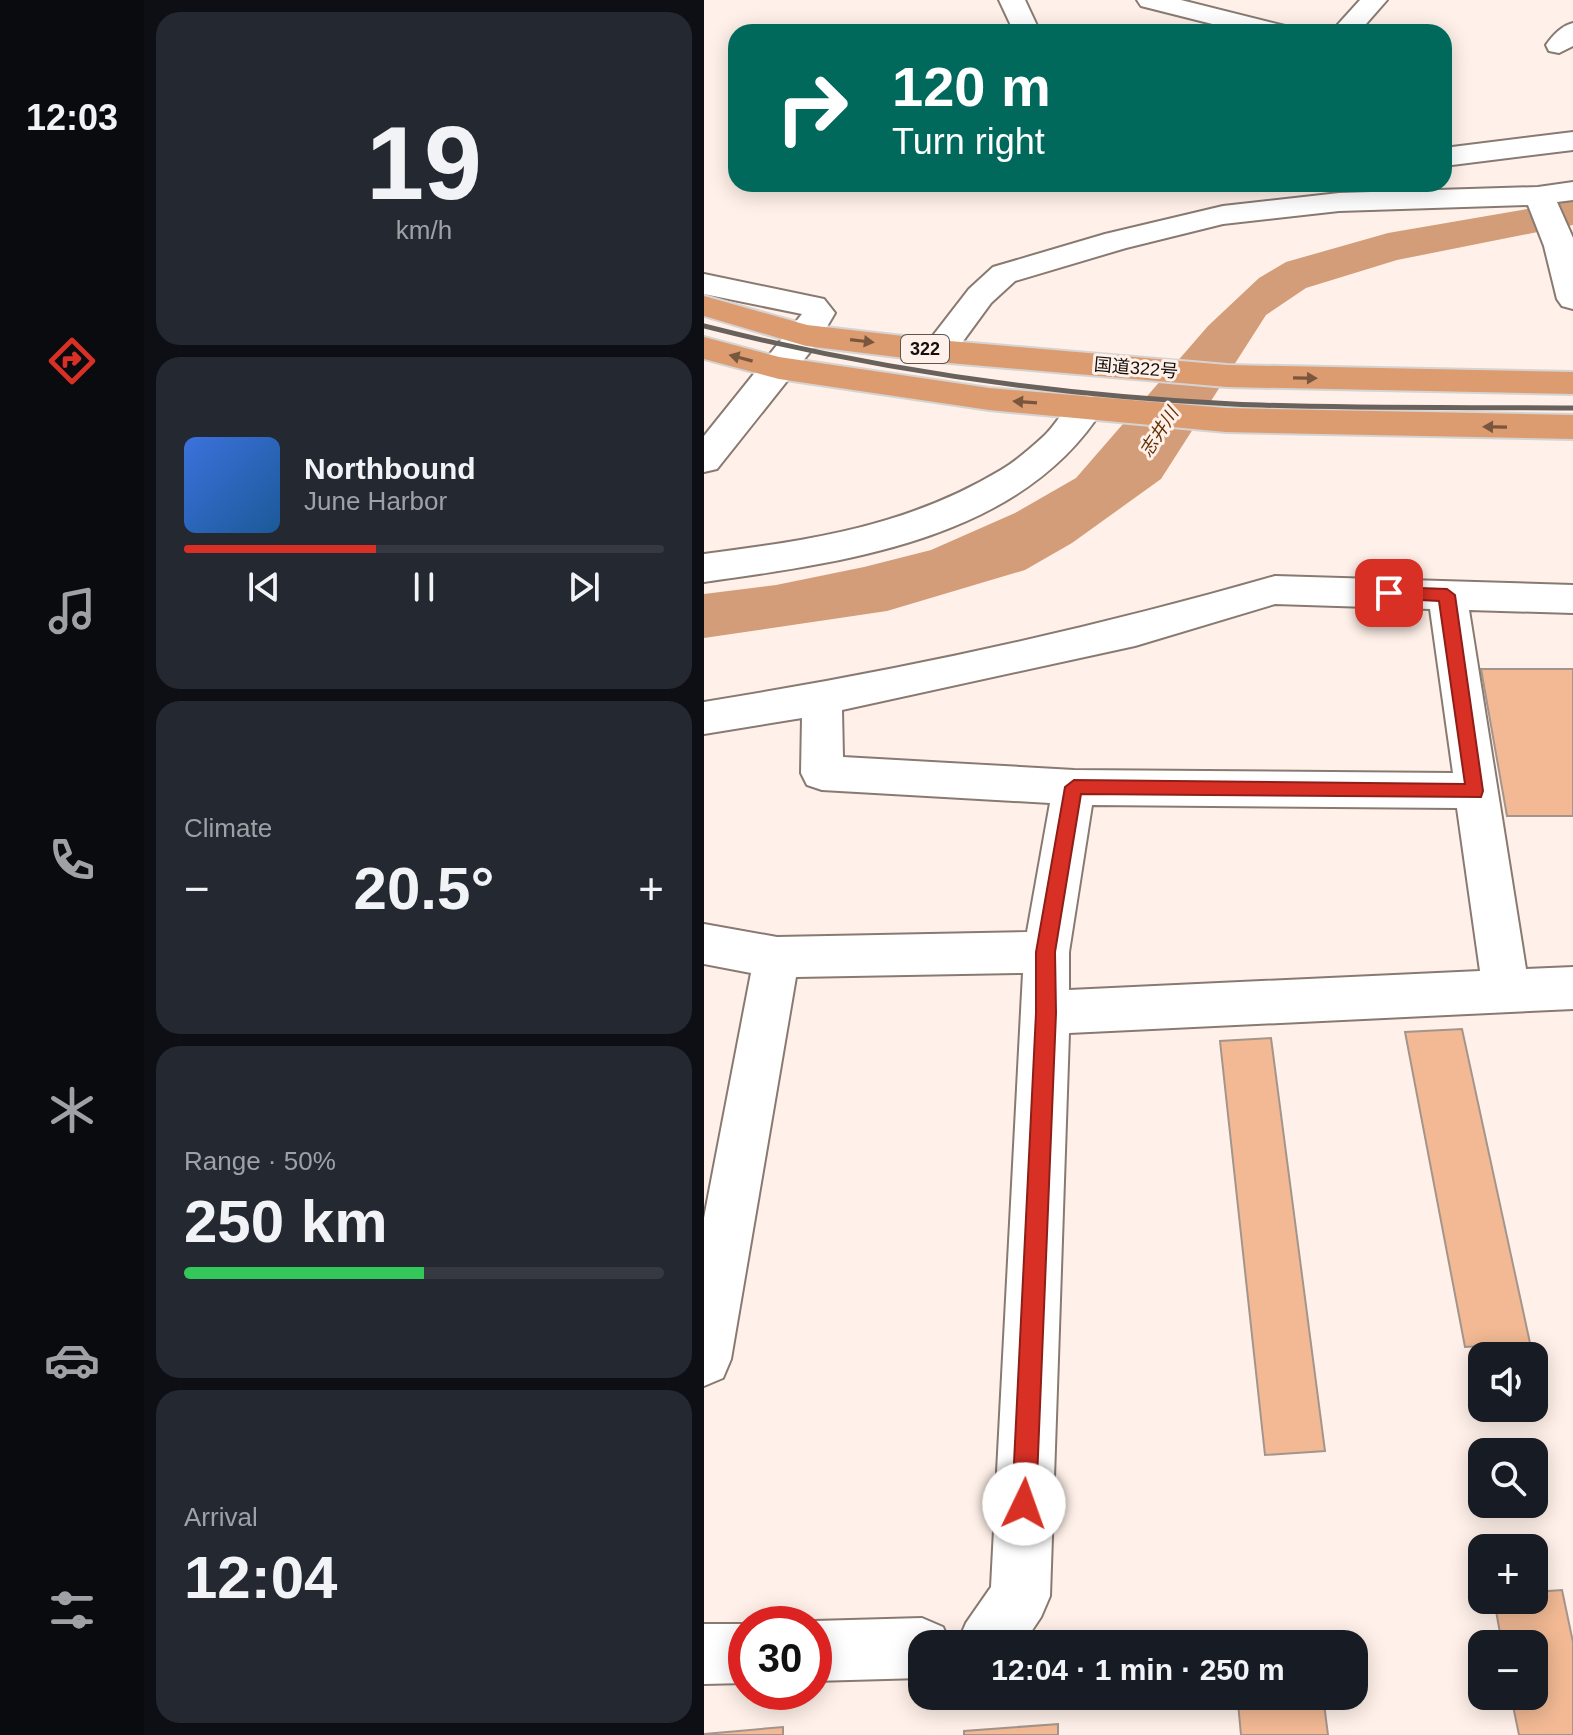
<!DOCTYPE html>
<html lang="en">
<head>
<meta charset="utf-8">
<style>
  :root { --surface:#171b24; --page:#242831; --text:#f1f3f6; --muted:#9ea1a6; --line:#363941; --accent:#d93025 }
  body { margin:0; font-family:Arial,"Noto Sans JP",sans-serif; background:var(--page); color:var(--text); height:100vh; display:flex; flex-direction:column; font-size:30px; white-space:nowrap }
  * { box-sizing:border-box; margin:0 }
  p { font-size:26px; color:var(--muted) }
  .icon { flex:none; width:44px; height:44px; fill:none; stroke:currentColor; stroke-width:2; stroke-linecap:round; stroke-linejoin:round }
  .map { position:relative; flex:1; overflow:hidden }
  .sheet { display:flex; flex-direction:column; gap:12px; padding:12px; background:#0d0f14; width:560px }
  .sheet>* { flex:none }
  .hud { position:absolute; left:24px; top:24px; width:724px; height:168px; border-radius:24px; box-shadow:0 4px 20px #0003; background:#00695c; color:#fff; overflow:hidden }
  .tools { position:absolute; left:764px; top:1342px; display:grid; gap:16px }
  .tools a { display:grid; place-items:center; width:80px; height:80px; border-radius:16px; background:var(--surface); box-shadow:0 4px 20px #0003; font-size:40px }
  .speed { position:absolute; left:24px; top:1606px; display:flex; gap:16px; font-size:40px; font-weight:700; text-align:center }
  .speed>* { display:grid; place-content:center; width:104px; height:104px; border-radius:50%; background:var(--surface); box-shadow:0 4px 20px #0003; line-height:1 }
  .speed .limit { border:12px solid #d22; background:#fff; color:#111 }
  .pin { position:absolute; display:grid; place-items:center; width:68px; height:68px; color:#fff; margin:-34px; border-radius:16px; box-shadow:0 4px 12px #0006 }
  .me { position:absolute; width:88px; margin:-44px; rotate:3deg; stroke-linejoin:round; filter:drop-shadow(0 0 6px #0008) }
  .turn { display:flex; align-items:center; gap:28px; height:168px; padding:0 32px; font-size:36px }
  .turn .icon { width:104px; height:104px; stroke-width:2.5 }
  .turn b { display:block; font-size:56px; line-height:68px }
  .big { font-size:60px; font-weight:700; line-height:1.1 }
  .sheet .widget { flex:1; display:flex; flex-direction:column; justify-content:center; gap:12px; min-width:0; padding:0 28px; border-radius:24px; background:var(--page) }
  .sheet .dial { align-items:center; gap:0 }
  .dial b { font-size:104px; line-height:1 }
  .song { display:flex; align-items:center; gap:24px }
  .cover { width:96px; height:96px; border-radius:12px; background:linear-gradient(135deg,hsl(220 70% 55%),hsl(210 70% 35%)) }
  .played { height:8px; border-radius:4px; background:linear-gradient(90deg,var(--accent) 40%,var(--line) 40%) }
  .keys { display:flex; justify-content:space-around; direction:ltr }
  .heat { display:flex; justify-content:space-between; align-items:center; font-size:44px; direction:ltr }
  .charge { height:12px; border-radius:6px; background:linear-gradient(90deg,#34c759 50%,var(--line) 0) }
  .trip { position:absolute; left:204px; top:1630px; width:460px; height:80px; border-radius:24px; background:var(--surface); box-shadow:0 4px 20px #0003; font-weight:700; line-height:80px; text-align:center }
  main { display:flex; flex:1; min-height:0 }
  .tabs { display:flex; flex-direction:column; width:144px; justify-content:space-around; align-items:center; background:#090b0e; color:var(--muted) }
  .tabs .icon { width:56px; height:56px }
  .tabs .on { color:var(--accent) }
  .tabs b { font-size:36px; color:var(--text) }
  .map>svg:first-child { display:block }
</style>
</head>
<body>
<main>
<nav class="tabs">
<b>12:03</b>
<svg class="icon on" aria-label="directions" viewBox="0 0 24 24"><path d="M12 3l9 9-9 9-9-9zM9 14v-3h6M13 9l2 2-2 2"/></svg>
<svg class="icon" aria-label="music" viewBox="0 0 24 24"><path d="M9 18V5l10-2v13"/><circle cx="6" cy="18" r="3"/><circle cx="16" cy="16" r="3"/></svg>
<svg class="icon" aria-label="phone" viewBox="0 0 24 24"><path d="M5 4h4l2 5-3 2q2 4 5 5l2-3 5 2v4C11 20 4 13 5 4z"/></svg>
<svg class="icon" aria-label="climate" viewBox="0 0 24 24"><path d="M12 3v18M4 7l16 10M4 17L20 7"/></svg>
<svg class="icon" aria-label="car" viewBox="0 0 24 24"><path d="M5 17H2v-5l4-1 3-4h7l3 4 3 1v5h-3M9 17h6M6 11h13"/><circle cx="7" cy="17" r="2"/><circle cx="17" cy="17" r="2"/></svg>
<svg class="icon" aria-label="filters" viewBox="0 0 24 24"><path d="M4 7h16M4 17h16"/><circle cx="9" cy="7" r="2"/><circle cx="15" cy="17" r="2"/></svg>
</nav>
<section class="sheet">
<div class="widget dial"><b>19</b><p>km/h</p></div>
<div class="widget">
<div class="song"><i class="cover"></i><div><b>Northbound</b><p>June Harbor</p></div></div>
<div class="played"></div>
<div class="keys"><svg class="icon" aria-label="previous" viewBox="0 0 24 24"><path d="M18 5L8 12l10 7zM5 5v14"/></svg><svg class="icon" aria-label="pause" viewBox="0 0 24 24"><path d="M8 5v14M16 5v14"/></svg><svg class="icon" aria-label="next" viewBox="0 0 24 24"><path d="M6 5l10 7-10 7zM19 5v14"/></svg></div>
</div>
<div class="widget"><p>Climate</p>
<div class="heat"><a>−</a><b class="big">20.5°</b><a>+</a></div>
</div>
<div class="widget"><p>Range · 50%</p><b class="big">250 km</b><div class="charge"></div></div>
<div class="widget"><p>Arrival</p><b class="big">12:04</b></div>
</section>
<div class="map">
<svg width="869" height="1735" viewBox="0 0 869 1735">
  <rect width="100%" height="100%" fill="#fff1e9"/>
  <polygon fill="#d49d79" points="869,201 869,225 693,260 602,288 562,315 457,479 368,543 321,570 183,611 0,638 0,594 72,585 160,567 227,550 311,513 372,478 504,326 555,278 582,262 684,233"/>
  <g fill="#f2b994" stroke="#a4958c" stroke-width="2">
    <polygon points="777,669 869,669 869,816 803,816"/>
    <polygon points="758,1029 826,1343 761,1347 701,1032"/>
    <polygon points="567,1038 621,1451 561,1455 516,1041"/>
    <polygon points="858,1590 869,1642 869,1735 815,1735 807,1696 830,1696 830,1644 798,1644 790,1600 830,1600 830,1592"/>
    <polygon points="619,1696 624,1735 537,1735 534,1703"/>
    <polygon points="354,1724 354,1735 260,1735 260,1731"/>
    <polygon points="79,1727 79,1735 0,1735 0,1734"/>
  </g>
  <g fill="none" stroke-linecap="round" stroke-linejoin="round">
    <defs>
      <g id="minor">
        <polygon points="295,0 321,0 336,32 310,32"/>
        <polygon points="433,0 477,0 581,26 585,32 540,32 437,6"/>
        <polygon points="656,0 683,0 655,32 627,32"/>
        <path d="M869 23V46L855 53 845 51 842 45C849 35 857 26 869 23Z"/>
        <polygon points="869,132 869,150 740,166 740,148"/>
        <polygon points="869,182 869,200 853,202 869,238 869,309 858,306 853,299 840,246 824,205 635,211 519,224 422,248 311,281 287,303 246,359 234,362 222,359 217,351 265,289 289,267 401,234 519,206 635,193 834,187"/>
        <polygon points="0,274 120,299 131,313 114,342 13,469 0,472 0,436 98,314 0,294"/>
        <path d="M383 395 395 399 400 407C318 540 141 562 0 582V554C107 540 202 527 297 470 312 461 327 448 340 436 355 422 362 401 383 395Z"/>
        <path d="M571 576 869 585V613L765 610 822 969 869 967V1009L365 1033 346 1596 337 1617 319 1644H253L262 1623 287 1587 319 973 92 977 27 1359 19 1378 0 1386V1218L47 973 0 964V924L73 937 323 932 346 803 118 790 103 785 97 773 98 718 0 734V702C193 671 384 630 571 576ZM571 604 726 609 749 773 370 770 139 757 138 710 431 646ZM388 805 753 808 776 971 365 990V952Z"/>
        <polygon points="218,1618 239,1627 246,1644 218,1644 218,1678 110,1681 110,1624 102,1624 110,1621"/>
        <polygon points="0,1624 45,1624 42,1624 42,1683 0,1684"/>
      </g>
      <g id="highway">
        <polygon points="0,296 103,325 234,340 523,365 869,372 869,394 523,387 234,362 102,346 0,316"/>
        <polygon points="0,337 75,357 285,388 522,408 869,415 869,439 522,432 285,410 75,379 0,359"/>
      </g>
    </defs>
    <use href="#minor" stroke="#887a71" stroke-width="4"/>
    <use href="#highway" stroke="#d5d4d3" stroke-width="4"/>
    <use href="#minor" fill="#fff" fill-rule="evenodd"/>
    <use href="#highway" fill="#dd9b70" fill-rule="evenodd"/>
    <path stroke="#69615c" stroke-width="5" d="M0 326C173 370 350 395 529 404 642 409 756 407 869 408"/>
  </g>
  <defs><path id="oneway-solid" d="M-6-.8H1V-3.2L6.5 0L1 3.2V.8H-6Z" transform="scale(2)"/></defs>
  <g fill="#79563e">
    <use href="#oneway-solid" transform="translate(158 341) rotate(7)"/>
    <use href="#oneway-solid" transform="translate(37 358) rotate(-165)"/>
    <use href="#oneway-solid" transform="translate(601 378) rotate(1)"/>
    <use href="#oneway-solid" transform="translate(321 402) rotate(-176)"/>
    <use href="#oneway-solid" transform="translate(791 427) rotate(-179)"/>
  </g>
  <polygon fill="#d93025" stroke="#8d1f18" stroke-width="2" points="685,587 743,589 751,595 779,791 777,797 377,794 351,952 352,1013 332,1504 328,1512 320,1516 312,1512 308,1504 332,1013 332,952 361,787 370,780 761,784 735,601 680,598 677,593"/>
  <g text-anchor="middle" stroke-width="6" stroke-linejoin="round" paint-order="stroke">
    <rect fill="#fff1e9" stroke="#5b544f" stroke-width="2" x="197" y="335" width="48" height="28" rx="6"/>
    <g font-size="18" font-weight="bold" fill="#15100d">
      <text x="221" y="355">322</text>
    </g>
    <g font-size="18" fill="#15100d" stroke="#fff1e9">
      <text transform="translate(432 368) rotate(5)" y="6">国道322号</text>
    </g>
    <g font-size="18" font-style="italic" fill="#622e02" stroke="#fff1e9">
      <text transform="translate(455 432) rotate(-57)" y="6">志井川</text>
    </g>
  </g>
</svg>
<div class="tools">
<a><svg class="icon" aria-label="sound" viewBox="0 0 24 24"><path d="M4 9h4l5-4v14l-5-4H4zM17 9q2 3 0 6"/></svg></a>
<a><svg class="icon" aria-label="search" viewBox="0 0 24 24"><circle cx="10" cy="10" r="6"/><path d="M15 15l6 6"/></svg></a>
<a>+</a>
<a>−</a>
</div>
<div class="speed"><div class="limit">30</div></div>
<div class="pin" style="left:685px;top:593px;background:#d93025"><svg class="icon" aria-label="arrive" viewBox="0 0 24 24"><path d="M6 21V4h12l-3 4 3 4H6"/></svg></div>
<svg class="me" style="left:320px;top:1504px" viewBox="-20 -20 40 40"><circle r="19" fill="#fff"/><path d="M0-13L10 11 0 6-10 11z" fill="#d93025"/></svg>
<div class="trip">12:04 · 1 min · 250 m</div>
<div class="hud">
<div class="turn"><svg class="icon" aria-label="right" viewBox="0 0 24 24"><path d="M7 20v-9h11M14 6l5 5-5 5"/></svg><div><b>120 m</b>Turn right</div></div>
</div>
</div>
</main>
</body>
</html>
